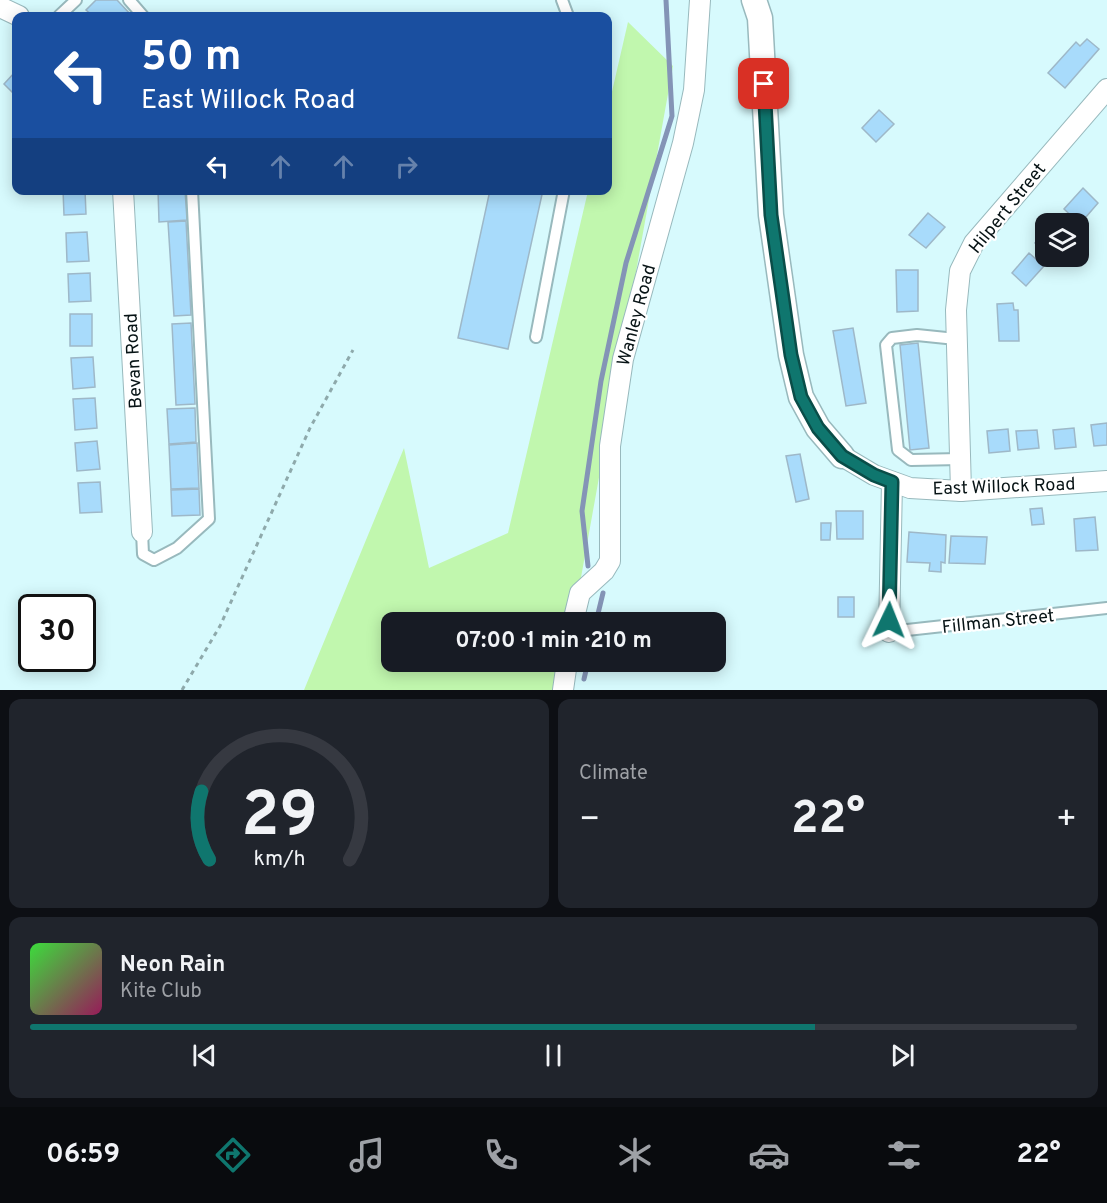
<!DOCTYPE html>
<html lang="en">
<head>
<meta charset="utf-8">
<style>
  :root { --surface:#171b24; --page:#20242c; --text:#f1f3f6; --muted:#9ea1a6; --line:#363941; --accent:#0f766e }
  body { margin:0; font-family:Overpass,sans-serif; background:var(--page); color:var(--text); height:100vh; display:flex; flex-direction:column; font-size:22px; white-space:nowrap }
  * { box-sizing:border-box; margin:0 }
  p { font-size:20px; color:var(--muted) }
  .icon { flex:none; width:33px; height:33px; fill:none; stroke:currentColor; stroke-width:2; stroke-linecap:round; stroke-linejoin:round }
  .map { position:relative; height:690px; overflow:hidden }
  .details { display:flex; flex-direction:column; gap:9px; padding:9px; background:#0d0f14; flex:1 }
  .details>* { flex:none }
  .top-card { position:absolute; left:12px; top:12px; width:600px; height:183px; border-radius:12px; box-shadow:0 3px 15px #0003; background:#1a4fa0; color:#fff; overflow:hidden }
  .controls { position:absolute; left:1035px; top:213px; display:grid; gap:12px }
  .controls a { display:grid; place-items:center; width:54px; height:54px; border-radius:12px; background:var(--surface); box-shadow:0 3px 15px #0003; font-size:30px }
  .speed { position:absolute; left:18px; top:594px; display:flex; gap:12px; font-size:30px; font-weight:700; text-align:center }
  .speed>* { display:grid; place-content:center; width:78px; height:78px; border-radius:50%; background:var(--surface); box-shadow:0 3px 15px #0003; line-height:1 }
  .speed .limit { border:3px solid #111; border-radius:9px; background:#fff; color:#111 }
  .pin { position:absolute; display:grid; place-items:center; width:51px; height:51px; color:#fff; margin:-26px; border-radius:12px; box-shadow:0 3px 9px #0006 }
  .me { position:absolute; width:66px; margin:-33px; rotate:2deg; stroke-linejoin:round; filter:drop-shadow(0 0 4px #0008) }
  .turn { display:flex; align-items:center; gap:21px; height:126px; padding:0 30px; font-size:27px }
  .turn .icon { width:78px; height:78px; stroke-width:2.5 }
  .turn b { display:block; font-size:42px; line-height:51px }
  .lanes { display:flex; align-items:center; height:57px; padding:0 30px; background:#0003; justify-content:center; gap:30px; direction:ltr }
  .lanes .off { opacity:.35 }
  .big { font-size:45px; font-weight:700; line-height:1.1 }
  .details .tile { flex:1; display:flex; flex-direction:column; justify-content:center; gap:9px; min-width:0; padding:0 21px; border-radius:12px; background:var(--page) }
  .details .dial { align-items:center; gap:0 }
  .dial svg { height:156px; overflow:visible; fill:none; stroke:var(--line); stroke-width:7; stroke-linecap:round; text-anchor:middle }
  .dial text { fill:var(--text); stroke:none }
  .song { display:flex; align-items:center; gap:18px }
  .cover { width:72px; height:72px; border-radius:9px; background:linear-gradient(135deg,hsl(120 70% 55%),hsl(330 70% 35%)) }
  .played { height:6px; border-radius:3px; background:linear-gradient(90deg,var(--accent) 75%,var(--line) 75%) }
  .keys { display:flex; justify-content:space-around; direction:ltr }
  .heat { display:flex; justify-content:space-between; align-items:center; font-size:33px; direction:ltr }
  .details .tiles { flex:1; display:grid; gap:9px; grid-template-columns:1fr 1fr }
  .tile:last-child { grid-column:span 2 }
  .trip { position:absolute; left:381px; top:612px; width:345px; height:60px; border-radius:12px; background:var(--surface); box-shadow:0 3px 15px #0003; font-weight:700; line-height:60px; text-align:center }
  .tab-bar { display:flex; height:96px; justify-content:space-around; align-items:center; background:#090b0e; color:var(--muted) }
  .tab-bar .icon { width:42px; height:42px }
  .tab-bar .active { color:var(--accent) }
  .tab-bar b { font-size:27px; color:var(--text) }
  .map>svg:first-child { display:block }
</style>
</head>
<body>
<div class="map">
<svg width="1107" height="690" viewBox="0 0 1107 690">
  <rect width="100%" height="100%" fill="#d7fafd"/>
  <polygon fill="#c1f7ae" points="628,22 673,66 573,622 392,622 392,662 566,662 560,690 304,690 404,448 429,568 508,533 588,191 608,190 608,109"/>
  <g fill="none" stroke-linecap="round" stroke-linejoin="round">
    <g stroke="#8494b6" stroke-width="5">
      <polyline points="588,566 582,511 601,381 626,263 672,116 666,0"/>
      <polyline points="596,622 603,593"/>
      <polyline points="584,679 588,662"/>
    </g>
  </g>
  <g fill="#a8dbfb" stroke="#9eb8c8" stroke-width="1.5">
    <polygon points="96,0 117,0 132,16 93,16 86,10"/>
    <polygon points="1087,39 1099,49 1065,88 1048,73 1076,42 1080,46"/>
    <polygon points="16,71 16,96 4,84"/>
    <polygon points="879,110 894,124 876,142 862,128"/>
    <polygon points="1083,188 1098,203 1080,224 1064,209"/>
    <polygon points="63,190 85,190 86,214 64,215"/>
    <polygon points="158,190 185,190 187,220 159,222"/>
    <polygon points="490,190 543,190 508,349 458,338"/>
    <polygon points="928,213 945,227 926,248 909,235"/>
    <polygon points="186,221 191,315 174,316 168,222"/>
    <polygon points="1046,231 1046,252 1035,243"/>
    <polygon points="87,232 89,261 67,262 66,233"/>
    <polygon points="1029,253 1044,266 1026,286 1012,273"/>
    <polygon points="1051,256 1071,256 1062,266"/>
    <polygon points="896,270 918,270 918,311 897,312"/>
    <polygon points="90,273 91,301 69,302 68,274"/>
    <polygon points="1013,303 1014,310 1018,310 1019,341 999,341 997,304"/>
    <rect x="70" y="314" width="22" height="32"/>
    <polygon points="191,323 195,404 176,405 172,324"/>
    <polygon points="853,328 866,403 846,406 833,331"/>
    <polygon points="918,343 929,448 910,450 900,345"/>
    <polygon points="93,357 95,387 73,389 71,358"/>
    <polygon points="95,398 97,428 75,430 73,399"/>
    <polygon points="195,408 196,442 169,444 167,409"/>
    <polygon points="1107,423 1107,445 1094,446 1091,425"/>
    <polygon points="1074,428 1076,447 1055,449 1053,430"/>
    <polygon points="1008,429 1010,451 989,453 987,431"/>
    <polygon points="1037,430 1039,448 1018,450 1016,431"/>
    <polygon points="97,441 100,469 77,471 75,443"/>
    <polygon points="197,443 199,488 171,489 169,445"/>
    <polygon points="800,454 809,499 796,502 786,456"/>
    <polygon points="100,482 102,512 80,513 78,483"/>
    <polygon points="199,489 200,515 172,516 171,490"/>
    <polygon points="1042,508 1044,524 1032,525 1030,509"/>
    <polygon points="836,511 863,511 863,539 837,539"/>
    <polygon points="1095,517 1098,550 1076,551 1074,519"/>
    <polygon points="821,523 831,523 830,540 821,540"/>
    <polygon points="909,532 946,535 945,563 941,562 941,572 929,571 930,563 907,562"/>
    <polygon points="951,536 987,537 985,564 949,563"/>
    <rect x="838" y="597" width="16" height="20"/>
  </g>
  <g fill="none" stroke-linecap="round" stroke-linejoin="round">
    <defs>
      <g id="service">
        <polyline points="129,0 143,16"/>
        <polyline points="562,0 568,16"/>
        <polyline points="59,16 76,0"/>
        <polyline points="536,337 564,190"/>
        <polyline points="956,339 917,335 892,338 886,345 898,450 911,460 960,459"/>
        <polyline points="142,532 143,554 154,560 177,548 209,519 192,190"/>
        <polyline points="889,632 1107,608"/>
      </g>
      <g id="minor">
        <polyline points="0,7 19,16"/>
        <polyline points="123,190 142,532"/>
        <polyline points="842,456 874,475 910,488 961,491 1107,481"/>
        <polyline points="961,491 956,310 960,271 974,243 1107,89"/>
        <polyline points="573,622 580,593 604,571 610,561 610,446 623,359 683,143 694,90 700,0"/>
        <polyline points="889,632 892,482"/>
        <polyline points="563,690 567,662"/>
      </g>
      <polyline id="tertiary" points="754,0 760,18 771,215 791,355 801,397 818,428 842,456"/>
    </defs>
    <use href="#service" stroke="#98b9bd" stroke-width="14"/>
    <use href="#minor" stroke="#98b9bd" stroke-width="22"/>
    <use href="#tertiary" stroke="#98b9bd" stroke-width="27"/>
    <polyline stroke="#8ea9ab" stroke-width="3" stroke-dasharray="4.5 4.5" stroke-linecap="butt" points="182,690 220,626 310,428 353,350"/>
    <use href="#service" stroke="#fff" stroke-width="10"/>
    <use href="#minor" stroke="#fff" stroke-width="20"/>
    <use href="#tertiary" stroke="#fff" stroke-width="24"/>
  </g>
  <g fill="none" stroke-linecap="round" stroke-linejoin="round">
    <defs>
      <polyline id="route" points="764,84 771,215 791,355 801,397 818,428 842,456 874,475 892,482 889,620"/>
    </defs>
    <use href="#route" stroke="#0a4d48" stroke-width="15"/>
    <use href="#route" stroke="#0f766e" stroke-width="10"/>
  </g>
  <g text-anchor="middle" stroke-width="4.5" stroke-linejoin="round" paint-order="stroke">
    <g font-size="18" fill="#071315" stroke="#fff">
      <text transform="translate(1007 208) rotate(-51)" y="6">Hilpert Street</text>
      <text transform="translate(636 315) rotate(-75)" y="6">Wanley Road</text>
      <text transform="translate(133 361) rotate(-93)" y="6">Bevan Road</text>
      <text transform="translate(1004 486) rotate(-2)" y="6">East Willock Road</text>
      <text transform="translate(998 621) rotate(-6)" y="6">Fillman Street</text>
    </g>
  </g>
</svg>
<div class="controls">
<a><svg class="icon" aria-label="layers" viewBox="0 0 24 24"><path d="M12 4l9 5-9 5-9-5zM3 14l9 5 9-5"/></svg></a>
</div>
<div class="speed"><div class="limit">30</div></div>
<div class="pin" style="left:764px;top:84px;background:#d93025"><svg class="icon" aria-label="arrive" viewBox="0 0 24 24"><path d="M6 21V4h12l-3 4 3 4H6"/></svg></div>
<svg class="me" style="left:889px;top:620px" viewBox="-20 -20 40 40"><path d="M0-17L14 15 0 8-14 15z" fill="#0f766e" stroke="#fff" stroke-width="4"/></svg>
<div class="trip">07:00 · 1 min · 210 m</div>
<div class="top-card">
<div class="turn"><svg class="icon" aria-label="left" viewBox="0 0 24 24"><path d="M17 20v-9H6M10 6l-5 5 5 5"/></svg><div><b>50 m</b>East Willock Road</div></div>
<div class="lanes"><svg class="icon" aria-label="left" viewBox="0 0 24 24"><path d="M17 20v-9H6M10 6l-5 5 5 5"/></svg><svg class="icon off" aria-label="ahead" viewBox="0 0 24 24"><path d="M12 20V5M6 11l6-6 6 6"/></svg><svg class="icon off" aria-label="ahead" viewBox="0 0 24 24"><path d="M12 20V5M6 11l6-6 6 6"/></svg><svg class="icon off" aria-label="right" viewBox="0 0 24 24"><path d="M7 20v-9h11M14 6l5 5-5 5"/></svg></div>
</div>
</div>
<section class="details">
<div class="tiles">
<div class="tile dial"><svg viewBox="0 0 100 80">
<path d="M14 69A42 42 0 1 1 86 69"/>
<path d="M14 69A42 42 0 0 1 10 34" stroke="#0f766e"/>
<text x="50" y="56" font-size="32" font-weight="700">29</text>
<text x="50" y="72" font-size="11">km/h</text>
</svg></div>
<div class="tile"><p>Climate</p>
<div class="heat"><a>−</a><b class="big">22°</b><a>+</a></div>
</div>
<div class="tile">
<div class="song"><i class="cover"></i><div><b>Neon Rain</b><p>Kite Club</p></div></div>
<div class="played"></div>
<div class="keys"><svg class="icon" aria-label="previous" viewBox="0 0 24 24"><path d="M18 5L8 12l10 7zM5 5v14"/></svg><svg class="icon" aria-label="pause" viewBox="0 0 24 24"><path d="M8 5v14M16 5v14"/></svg><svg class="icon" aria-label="next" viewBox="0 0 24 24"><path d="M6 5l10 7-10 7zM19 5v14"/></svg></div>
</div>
</div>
</section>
<nav class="tab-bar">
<b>06:59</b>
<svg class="icon active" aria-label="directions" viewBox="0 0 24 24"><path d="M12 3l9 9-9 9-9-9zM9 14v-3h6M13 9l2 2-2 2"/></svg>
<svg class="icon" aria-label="music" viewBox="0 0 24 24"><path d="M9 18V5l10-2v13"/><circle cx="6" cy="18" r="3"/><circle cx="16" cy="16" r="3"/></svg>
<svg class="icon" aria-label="phone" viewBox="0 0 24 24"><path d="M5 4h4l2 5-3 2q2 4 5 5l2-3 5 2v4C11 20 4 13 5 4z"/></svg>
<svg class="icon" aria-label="climate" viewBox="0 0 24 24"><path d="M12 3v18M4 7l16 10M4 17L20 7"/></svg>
<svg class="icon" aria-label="car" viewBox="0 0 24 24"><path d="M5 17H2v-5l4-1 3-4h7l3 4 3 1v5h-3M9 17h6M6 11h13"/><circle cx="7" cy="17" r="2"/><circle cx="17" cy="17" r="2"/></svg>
<svg class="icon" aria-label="filters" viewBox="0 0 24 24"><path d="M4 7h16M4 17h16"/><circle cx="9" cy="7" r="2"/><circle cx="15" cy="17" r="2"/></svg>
<b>22°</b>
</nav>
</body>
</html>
